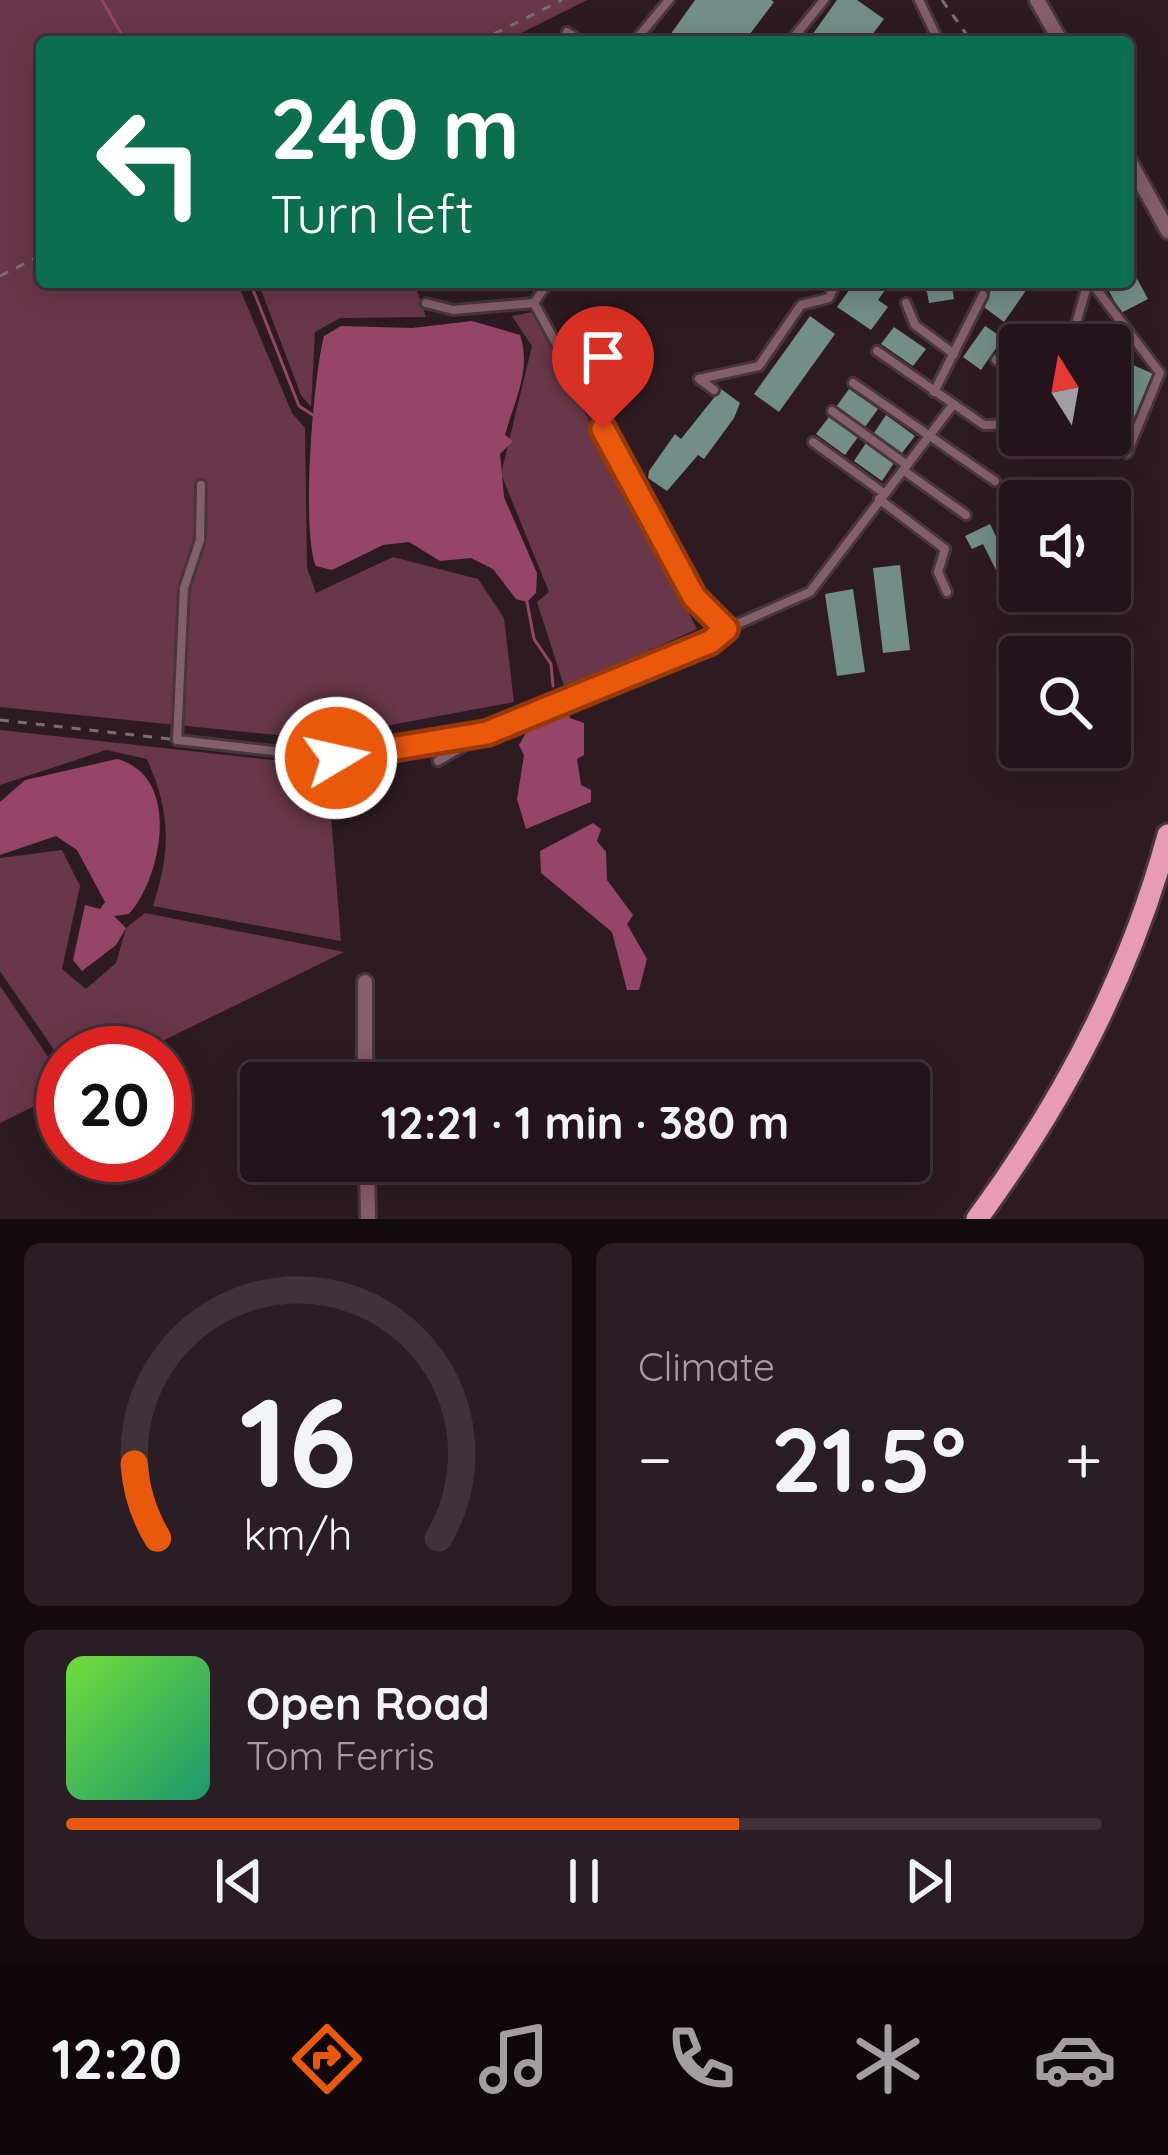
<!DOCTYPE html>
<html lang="en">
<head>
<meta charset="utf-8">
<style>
  :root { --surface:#22141a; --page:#2a1d23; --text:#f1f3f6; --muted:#a29ea2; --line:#3f3339; --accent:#ea580c }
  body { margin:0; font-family:Quicksand,sans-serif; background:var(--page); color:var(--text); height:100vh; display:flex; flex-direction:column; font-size:45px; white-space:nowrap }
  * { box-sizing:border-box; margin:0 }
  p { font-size:39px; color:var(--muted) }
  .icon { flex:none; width:66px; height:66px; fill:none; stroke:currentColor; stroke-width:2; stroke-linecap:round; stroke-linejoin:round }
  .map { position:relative; height:1219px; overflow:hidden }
  .sheet { display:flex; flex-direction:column; gap:24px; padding:24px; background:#130b0e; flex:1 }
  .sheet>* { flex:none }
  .top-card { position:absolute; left:36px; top:36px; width:1098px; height:252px; border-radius:12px; box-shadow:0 6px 30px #0003,0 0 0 3px var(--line); background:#0b6e4f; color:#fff; overflow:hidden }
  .needle { width:78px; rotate:349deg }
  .controls { position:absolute; left:999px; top:324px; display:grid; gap:24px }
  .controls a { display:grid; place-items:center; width:132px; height:132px; border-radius:12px; background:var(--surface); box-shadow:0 6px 30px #0003,0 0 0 3px var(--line); font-size:60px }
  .speed { position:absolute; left:36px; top:1026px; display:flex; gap:24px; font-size:60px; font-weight:700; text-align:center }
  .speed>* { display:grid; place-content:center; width:156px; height:156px; border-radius:50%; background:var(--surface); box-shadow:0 6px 30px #0003,0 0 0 3px var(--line); line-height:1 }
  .speed .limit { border:18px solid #d22; background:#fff; color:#111 }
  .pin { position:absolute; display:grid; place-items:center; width:102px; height:102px; color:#fff; margin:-123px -51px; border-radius:50% 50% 50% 0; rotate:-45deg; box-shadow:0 0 12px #0007 }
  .pin .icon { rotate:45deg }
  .me { position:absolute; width:132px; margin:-66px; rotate:81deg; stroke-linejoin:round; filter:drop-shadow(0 0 9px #0008) }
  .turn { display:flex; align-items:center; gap:42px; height:252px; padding:0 36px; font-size:54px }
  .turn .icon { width:156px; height:156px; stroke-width:2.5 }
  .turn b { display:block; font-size:84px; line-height:102px }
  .big { font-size:90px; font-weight:800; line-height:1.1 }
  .sheet .widget { flex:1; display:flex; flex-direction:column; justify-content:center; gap:18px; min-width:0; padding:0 42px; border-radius:18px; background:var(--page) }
  .sheet .dial { align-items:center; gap:0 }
  .dial svg { height:312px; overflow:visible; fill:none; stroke:var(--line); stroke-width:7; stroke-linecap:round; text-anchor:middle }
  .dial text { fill:var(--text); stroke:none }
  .song { display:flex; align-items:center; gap:36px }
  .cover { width:144px; height:144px; border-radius:18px; background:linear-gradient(135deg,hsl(100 70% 55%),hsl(160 70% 35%)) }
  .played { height:12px; border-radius:6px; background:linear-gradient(90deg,var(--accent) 65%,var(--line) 65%) }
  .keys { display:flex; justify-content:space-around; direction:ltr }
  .heat { display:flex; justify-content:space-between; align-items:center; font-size:66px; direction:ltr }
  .sheet .tiles { flex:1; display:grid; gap:24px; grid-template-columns:1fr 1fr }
  .widget:last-child { grid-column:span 2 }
  .trip { position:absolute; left:240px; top:1062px; width:690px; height:120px; border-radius:12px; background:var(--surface); box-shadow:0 6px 30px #0003,0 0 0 3px var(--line); font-weight:800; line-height:120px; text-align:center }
  .menu { display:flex; height:192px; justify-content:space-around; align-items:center; background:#0e080a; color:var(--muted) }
  .menu .icon { width:84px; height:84px }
  .menu .selected { color:var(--accent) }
  .menu b { font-size:54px; color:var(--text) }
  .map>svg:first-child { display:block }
</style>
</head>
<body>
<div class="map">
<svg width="1168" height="1219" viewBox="0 0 1168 1219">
  <rect width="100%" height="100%" fill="#2e1b22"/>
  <g fill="#683749">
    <polygon points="0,0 587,0 503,42 42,42 42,282 237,282 292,413 305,428 307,568 316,593 393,557 478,579 504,618 514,702 316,739 0,707"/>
    <polygon points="258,282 414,282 426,317 340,318 315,332 311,407 301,395"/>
    <polygon points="533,312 697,629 565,689 537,602 549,592 501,474 532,346 512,316"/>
    <path d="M0 730 327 766 341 941 153 906C171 850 171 813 147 759L106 750 0 785Z"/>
    <polygon points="62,850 80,886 62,969 86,989 116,963 126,928 145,913 344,952 138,1053 63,1053 63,1063 0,971 0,858"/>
    <polygon points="0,986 63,1079 63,1092 0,1123"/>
  </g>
  <g fill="#954565">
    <path d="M472 321 520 335C532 370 514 401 505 435L513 441 500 454 504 497 537 573 536 593 527 602 516 599 493 569 471 558 440 561 409 542 383 545 332 570 316 566C301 533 313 377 324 336L341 326 412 328Z"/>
    <polygon points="568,709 570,718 584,723 584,755 577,759 581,785 591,790 591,802 526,829 517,799 524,755 519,745 531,724"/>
    <path d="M117 759C182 776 162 877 129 914L114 916 126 928 116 945 82 971 73 960 85 905 100 909 105 902 77 850 56 836 0 855V802L25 780Z"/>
    <polygon points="593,823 601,829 597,841 606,852 607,880 633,915 627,924 647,959 639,990 627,990 612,932 541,873 540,851"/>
  </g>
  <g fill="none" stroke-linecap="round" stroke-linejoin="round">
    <g stroke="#954565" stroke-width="3">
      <polyline points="102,0 126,42"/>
      <polyline points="250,282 299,406 316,417"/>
      <polyline points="527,602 534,639 551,664 553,686"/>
    </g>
  </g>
  <g fill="#728e87">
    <polygon points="695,0 771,0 774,2 744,42 734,37 730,42 665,42"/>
    <polygon points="837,0 857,0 884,19 869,39 874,42 807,42"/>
    <polygon points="1128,262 1148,299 1121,313 1104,282 1128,282"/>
    <polygon points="855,282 891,282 878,300 888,307 871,330 837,307"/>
    <polygon points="912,282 951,282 954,299 929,303 927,292"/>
    <polygon points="997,282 1032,282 1004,322 981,305"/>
    <polygon points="810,316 835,334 779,412 754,394"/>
    <polygon points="985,326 1003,338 981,370 963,357"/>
    <polygon points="894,327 926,349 913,366 881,344"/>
    <polygon points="1098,329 1125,340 1117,358 1156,375 1129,438 1110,430 1110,345 1091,345"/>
    <polygon points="721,389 740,403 734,418 704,459 698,455 667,491 648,478 649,471 675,434 681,439"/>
    <polygon points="849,389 878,409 865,427 836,407"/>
    <polygon points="886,415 915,436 902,453 874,433"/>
    <polygon points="829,417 858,437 845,455 816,434"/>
    <polygon points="866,443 894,463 882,481 854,461"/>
    <polygon points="990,524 1008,561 1020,555 1020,583 1006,590 983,544 972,549 965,536"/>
    <polygon points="900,565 910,650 883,653 873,568"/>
    <polygon points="853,589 865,672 837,676 825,594"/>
  </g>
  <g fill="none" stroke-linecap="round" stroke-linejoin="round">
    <defs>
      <g id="service">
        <polyline points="919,0 939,42"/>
        <polyline points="567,32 582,42"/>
        <polyline points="634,42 669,0"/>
        <polyline points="790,42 824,0"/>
        <polyline points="1091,282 1160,373 1127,453 1092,435"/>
        <polyline points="426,303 453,310 534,303 694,597 726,629 810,592 952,406"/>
        <polyline points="534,303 545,287"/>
        <polyline points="906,303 915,325 954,354"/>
        <polyline points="1070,345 1088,282"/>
        <polyline points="877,351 984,425 1020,424"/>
        <polyline points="996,360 1020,371"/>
        <polyline points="853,383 995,481"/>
        <polyline points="714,390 699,379 759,366 801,305 829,298 836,282"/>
        <polyline points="934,392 983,295"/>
        <polyline points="832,411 907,465"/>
        <polyline points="813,442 885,494"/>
        <polyline points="903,470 966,515"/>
        <polyline points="201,485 200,540 184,588 177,740 336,758 445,741 513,724 710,642 726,629"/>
        <polyline points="879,499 945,549 938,572 947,592"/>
        <polyline points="438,761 481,736"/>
      </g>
      <g id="minor">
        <polyline points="1037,0 1061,42"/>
        <polyline points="1128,159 1168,231"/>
        <polyline points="365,1083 365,982"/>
        <polyline points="367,1161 368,1219"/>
      </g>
      <path id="primary" d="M977 1219C1063 1102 1130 976 1168 835"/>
    </defs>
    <use href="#service" stroke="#49363d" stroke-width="14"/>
    <use href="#minor" stroke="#49363d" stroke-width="20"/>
    <use href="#primary" stroke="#49363d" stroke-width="27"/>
    <g stroke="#7d6d72" stroke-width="3" stroke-dasharray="9 9" stroke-linecap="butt">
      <polyline points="942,0 972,42"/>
      <polyline points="478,42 562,0"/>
      <polyline points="0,276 42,255"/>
      <polyline points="0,720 170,739"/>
    </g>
    <use href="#service" stroke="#835e6b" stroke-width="8"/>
    <use href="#minor" stroke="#835e6b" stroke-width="14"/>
    <use href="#primary" stroke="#e79bb5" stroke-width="21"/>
  </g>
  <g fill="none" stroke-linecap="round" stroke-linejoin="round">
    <defs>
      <polyline id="route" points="336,758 487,733 710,642 726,629 694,597 603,429"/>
    </defs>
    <use href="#route" stroke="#983908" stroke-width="30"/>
    <use href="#route" stroke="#ea580c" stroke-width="21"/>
  </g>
</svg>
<div class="controls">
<a><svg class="needle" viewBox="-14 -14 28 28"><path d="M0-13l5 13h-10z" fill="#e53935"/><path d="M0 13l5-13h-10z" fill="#a29ea2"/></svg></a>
<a><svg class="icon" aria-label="sound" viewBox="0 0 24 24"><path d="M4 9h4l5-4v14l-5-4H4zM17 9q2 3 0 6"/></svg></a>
<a><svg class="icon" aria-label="search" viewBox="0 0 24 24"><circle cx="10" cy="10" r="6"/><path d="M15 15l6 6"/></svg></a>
</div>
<div class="speed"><div class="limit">20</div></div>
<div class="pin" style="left:603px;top:429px;background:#d93025"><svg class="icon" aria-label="arrive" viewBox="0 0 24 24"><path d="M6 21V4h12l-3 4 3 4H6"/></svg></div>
<svg class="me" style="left:336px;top:758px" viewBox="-20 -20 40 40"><circle r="17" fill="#ea580c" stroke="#fff" stroke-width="3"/><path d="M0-11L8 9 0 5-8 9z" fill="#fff"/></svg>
<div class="trip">12:21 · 1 min · 380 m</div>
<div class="top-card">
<div class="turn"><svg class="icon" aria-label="left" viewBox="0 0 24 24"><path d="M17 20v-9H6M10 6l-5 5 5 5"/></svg><div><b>240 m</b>Turn left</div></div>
</div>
</div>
<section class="sheet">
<div class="tiles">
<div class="widget dial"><svg viewBox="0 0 100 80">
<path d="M14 69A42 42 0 1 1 86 69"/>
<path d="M14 69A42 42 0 0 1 8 50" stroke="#ea580c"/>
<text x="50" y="56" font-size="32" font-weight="700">16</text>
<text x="50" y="72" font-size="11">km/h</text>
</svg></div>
<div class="widget"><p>Climate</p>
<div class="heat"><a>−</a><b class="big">21.5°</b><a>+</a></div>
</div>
<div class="widget">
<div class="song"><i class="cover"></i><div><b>Open Road</b><p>Tom Ferris</p></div></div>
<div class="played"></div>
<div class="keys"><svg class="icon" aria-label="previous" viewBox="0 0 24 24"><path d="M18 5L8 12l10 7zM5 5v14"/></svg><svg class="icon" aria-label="pause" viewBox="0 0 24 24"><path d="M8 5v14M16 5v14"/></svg><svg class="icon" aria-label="next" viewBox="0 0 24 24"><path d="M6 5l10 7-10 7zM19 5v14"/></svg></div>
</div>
</div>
</section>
<nav class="menu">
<b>12:20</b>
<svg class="icon selected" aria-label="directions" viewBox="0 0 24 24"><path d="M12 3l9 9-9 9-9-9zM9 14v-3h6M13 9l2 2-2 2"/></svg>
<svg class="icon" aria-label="music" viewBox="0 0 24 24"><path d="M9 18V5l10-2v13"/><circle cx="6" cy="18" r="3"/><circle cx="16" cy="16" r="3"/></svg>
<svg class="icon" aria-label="phone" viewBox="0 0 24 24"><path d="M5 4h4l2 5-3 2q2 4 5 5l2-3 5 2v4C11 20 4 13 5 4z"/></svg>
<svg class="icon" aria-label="climate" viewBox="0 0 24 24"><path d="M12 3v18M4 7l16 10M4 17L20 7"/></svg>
<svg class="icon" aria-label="car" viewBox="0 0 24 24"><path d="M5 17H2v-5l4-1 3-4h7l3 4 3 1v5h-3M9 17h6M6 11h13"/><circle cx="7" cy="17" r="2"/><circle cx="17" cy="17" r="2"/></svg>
</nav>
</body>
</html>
